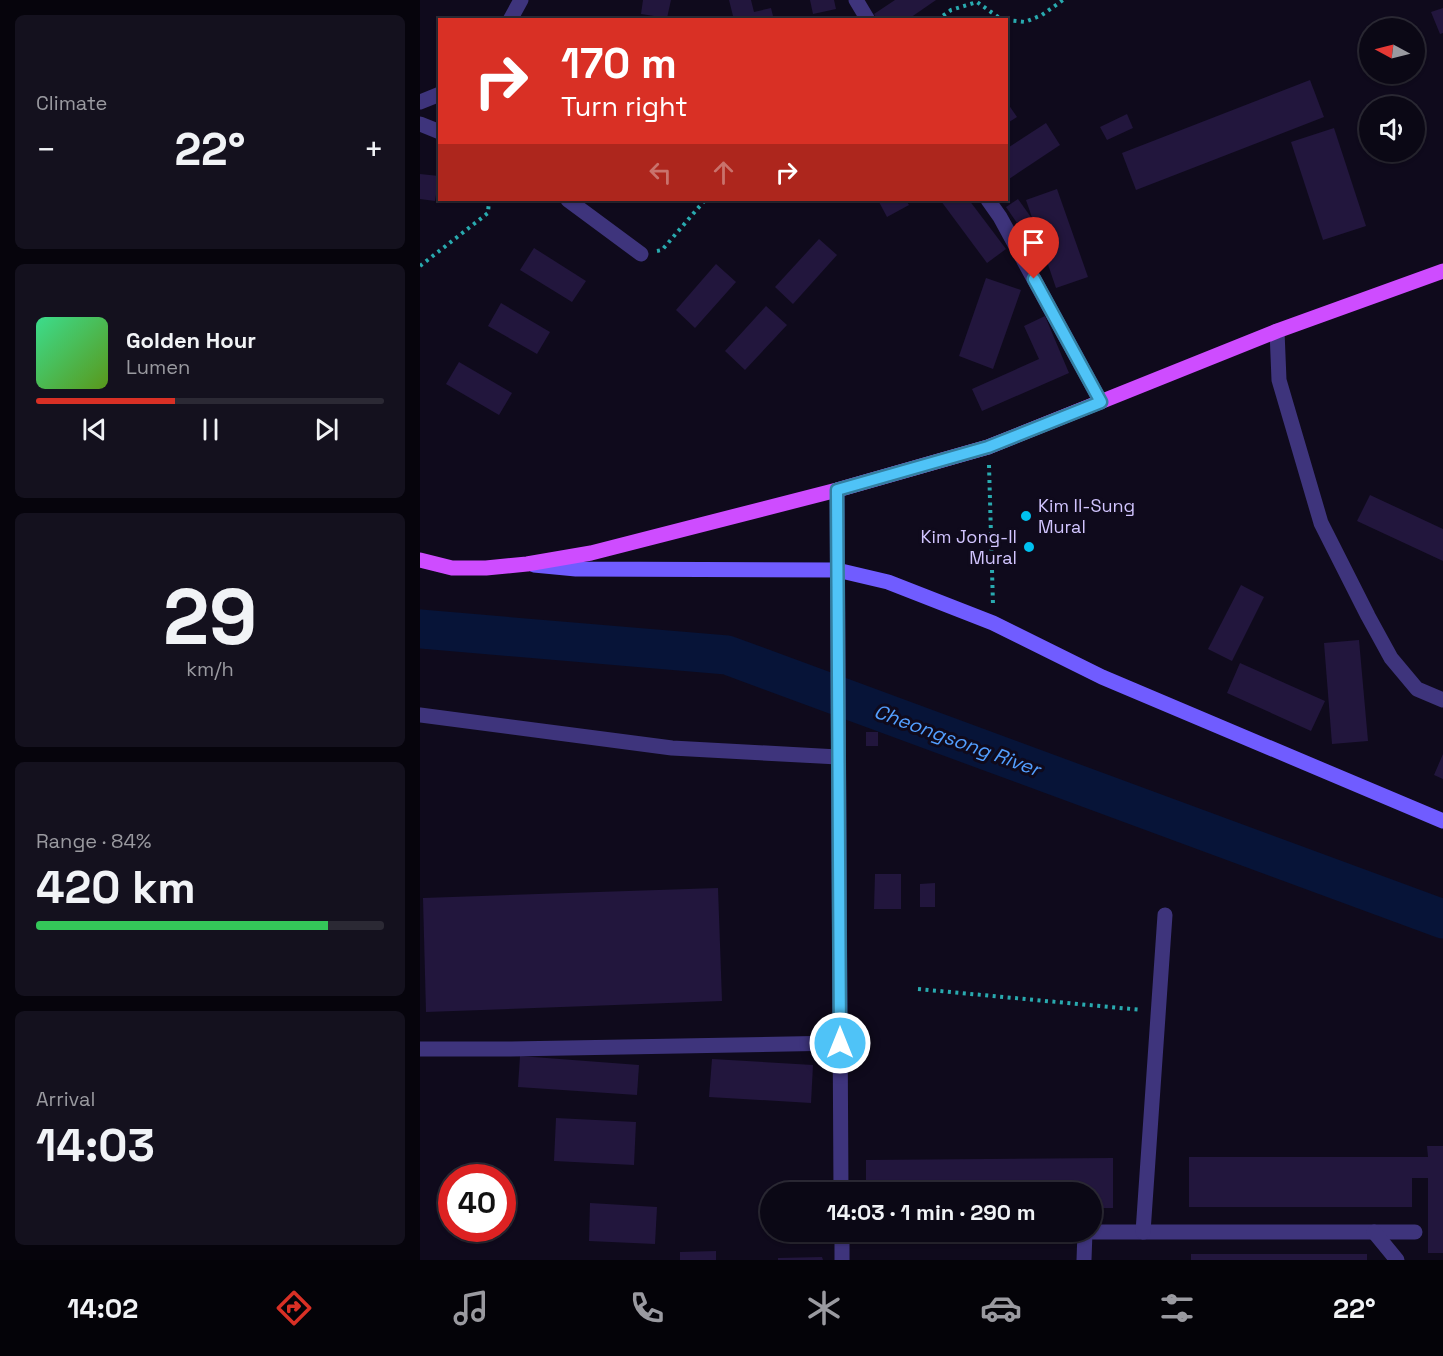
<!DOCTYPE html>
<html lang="en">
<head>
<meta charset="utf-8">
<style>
  :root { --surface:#0b0815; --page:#14111e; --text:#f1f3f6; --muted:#9a9aa0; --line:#2b2934; --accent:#d93025 }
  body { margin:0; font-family:"Space Grotesk",sans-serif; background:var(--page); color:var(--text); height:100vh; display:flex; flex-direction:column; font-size:22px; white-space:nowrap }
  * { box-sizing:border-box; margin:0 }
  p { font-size:20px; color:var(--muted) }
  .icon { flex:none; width:33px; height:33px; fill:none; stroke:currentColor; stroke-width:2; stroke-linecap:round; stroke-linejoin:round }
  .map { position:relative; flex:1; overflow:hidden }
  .panel { display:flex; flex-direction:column; gap:15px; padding:15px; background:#06040c; width:420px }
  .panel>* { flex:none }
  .hud { position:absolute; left:18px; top:18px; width:570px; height:183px; border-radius:0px; box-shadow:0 2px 4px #0004,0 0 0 2px var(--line); background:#d93025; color:#fff; overflow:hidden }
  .needle { width:39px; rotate:277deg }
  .buttons { position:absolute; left:939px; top:18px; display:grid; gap:12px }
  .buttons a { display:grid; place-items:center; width:66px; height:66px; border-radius:50%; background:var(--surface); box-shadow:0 2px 4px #0004,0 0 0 2px var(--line); font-size:30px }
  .speed { position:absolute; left:18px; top:1164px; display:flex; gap:12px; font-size:30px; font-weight:700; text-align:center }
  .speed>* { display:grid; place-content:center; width:78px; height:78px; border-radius:50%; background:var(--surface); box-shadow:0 2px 4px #0004,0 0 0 2px var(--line); line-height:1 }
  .speed .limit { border:9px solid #d22; background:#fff; color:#111 }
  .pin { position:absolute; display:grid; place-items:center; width:51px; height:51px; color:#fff; margin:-62px -26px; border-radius:50% 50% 50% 0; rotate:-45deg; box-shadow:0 0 6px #0007 }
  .pin .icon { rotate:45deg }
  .me { position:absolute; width:66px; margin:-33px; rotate:0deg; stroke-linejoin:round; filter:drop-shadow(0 0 4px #0008) }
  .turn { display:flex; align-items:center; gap:21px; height:126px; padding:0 24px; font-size:27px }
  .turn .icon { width:78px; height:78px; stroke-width:2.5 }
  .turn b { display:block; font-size:42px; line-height:51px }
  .lanes { display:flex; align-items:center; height:57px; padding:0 24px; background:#0003; justify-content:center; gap:30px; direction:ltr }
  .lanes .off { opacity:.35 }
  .big { font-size:45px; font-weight:700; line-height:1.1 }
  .panel .widget { flex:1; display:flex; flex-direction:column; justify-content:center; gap:9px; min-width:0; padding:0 21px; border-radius:9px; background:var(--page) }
  .panel .dial { align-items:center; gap:0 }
  .dial b { font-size:78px; line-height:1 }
  .song { display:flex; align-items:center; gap:18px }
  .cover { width:72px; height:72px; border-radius:9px; background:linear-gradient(135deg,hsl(150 70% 55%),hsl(90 70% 35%)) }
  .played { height:6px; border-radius:3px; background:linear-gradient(90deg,var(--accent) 40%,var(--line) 40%) }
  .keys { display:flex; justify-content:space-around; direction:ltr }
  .heat { display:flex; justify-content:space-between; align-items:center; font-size:33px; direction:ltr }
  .charge { height:9px; border-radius:4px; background:linear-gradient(90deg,#34c759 84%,var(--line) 0) }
  .trip { position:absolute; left:340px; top:1182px; width:342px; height:60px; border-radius:30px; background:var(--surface); box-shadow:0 2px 4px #0004,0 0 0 2px var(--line); font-weight:700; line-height:60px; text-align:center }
  .menu { display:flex; height:96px; justify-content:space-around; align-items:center; background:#040308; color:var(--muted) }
  .menu .icon { width:42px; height:42px }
  .menu .current { color:var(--accent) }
  .menu b { font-size:27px; color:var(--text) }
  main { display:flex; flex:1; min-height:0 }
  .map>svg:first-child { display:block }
</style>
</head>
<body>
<main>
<section class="panel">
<div class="widget"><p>Climate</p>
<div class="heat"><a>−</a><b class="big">22°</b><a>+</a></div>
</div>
<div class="widget">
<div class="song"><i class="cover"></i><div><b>Golden Hour</b><p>Lumen</p></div></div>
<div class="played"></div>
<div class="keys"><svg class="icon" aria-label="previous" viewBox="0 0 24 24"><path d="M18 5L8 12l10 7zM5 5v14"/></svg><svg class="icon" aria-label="pause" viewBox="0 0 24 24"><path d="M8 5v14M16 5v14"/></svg><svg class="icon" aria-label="next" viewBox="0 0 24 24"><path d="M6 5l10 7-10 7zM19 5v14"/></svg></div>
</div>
<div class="widget dial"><b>29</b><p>km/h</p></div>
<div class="widget"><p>Range · 84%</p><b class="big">420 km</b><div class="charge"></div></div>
<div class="widget"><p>Arrival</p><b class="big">14:03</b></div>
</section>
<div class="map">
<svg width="1023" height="1260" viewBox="0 0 1023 1260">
  <rect width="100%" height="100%" fill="#0f0a1c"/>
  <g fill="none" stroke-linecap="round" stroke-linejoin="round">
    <polyline stroke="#071438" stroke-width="39" points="0,629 307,655 1023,919"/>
  </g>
  <g fill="#22163d">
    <polygon points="223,0 251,0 247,18 221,14"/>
    <polygon points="309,0 331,0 334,12 351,8 354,20 314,20"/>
    <polygon points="390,0 414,0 416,9 393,14"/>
    <polygon points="475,0 516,0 487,20 458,20 454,14"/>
    <polygon points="1023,8 1023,33 1020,34 1011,12"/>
    <polygon points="890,80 904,117 716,190 702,153"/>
    <polygon points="586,101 597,117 586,124"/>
    <polygon points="707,114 713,128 687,140 680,127"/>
    <polygon points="626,123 640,145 586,181 586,149"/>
    <polygon points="914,128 946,226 903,240 871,142"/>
    <polygon points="0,174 19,176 15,201 0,199"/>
    <polygon points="637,189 668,277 636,288 606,200"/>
    <polygon points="598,199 613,220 601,229 586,207"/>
    <polygon points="458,200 486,200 489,205 467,217"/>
    <polygon points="524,200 549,200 586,249 567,263 521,201"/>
    <polygon points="399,239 417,255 373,304 355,287"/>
    <polygon points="114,248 166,281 152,302 100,270"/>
    <polygon points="296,264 316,282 275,328 256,310"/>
    <polygon points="566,278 601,290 573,369 539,356"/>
    <polygon points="81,303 130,332 117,354 68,326"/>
    <polygon points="346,306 367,325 325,370 305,351"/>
    <polygon points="625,316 649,373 562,411 552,389 619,359 604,326"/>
    <polygon points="39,362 92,393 79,415 26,384"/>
    <polygon points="950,495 1023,529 1023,561 937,521"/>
    <polygon points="821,585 844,597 812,661 788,649"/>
    <polygon points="939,640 948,741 912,744 904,643"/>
    <polygon points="820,663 905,701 891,731 807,693"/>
    <rect x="446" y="732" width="12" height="14"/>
    <polygon points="1023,754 1023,779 1014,775"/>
    <polygon points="455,874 481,874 481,909 454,909"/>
    <polygon points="515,883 515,907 500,907 500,884"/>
    <polygon points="298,888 302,1001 6,1012 3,898"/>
    <polygon points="100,1056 219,1065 217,1095 98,1087"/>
    <polygon points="292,1059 393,1065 391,1103 289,1097"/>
    <polygon points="136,1118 216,1122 214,1165 134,1161"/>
    <polygon points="1007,1146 1023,1146 1023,1253 1008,1253 1008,1178 992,1178 992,1207 769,1207 769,1157 1008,1157"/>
    <polygon points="693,1158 693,1208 672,1208 672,1192 446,1192 446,1160"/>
    <polygon points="170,1203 237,1207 235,1244 169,1241"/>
    <polygon points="296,1251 296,1260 260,1260 260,1252"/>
    <rect x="771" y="1254" width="176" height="6"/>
    <polygon points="402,1257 403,1260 358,1260 358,1258"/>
  </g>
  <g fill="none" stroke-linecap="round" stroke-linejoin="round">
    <g stroke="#29aaaf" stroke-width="4" stroke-dasharray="3 4.5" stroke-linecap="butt">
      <polyline points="517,20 531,10 557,2 581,19 586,20"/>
      <polyline points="586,20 605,22 622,15 643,0"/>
      <polyline points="237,251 242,250 285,200"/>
      <polyline points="0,266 68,213 69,200"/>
      <polyline points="569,465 573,605"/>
      <polyline points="498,989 722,1010"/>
    </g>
    <g stroke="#3e347c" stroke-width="15">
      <polyline points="436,0 448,20"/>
      <polyline points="90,20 101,0"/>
      <polyline points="0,102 20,94"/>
      <polyline points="0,124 20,132"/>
      <polyline points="148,200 221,254"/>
      <polyline points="568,200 580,217 681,402"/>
      <polyline points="857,331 859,380 901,523 948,616 971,658 997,689 1023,700"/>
      <polyline points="0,1049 91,1049 420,1043"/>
      <polyline points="504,1232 995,1232"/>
      <polyline points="723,1232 745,915"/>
      <polyline points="954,1232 977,1260"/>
      <polyline points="664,1260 665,1232"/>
    </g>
    <g stroke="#3e347c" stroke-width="15">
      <polyline points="417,490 421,1192"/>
      <polyline points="0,715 252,748 418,757"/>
      <polyline points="422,1232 422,1260"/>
    </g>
    <polyline stroke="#705cff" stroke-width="15" points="114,565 156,569 417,570 468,582 573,623 682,677 1023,821"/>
    <polyline stroke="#ce4cff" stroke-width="15" points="0,560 32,568 66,568 107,564 171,553 417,490 568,447 857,331 1023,271"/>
  </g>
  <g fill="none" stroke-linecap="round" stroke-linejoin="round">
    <defs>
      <polyline id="route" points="420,1043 417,490 568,447 681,402 614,279"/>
    </defs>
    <use href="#route" stroke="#337fa1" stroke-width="15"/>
    <use href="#route" stroke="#4fc3f7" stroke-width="10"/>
  </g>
  <g fill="#00c1f0" stroke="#0f0a1c" stroke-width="2">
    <circle cx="606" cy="516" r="6"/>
    <circle cx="609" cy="547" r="6"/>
  </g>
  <g text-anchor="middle" stroke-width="6" stroke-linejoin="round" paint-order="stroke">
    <g font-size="18" fill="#d2c5ff" stroke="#0f0a1c" text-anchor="start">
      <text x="618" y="512">Kim Il-Sung<tspan x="618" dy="21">Mural</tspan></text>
      <text x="597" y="543" text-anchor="end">Kim Jong-Il<tspan x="597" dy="21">Mural</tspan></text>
    </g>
    <g font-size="20" font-style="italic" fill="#539fff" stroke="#0f0a1c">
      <text transform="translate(537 740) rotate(20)" y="7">Cheongsong River</text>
    </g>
  </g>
</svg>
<div class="buttons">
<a><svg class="needle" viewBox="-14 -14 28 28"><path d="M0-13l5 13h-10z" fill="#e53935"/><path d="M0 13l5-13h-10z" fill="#9a9aa0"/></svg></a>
<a><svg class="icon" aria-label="sound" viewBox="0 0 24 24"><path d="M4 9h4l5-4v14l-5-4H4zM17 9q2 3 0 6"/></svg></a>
</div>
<div class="speed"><div class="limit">40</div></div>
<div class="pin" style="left:614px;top:279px;background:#d93025"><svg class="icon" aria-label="arrive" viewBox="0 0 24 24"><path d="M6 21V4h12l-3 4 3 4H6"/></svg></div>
<svg class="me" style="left:420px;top:1043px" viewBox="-20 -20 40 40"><circle r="17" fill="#4fc3f7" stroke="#fff" stroke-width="3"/><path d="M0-11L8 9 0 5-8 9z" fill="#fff"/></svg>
<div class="trip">14:03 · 1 min · 290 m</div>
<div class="hud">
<div class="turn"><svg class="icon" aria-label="right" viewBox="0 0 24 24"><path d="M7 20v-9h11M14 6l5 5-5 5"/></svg><div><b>170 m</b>Turn right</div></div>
<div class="lanes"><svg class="icon off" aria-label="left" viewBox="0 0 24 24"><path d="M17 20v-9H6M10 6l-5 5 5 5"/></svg><svg class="icon off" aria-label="ahead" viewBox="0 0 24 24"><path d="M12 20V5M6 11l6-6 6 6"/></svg><svg class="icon" aria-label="right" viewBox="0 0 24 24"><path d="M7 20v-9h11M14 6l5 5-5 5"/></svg></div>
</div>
</div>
</main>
<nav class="menu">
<b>14:02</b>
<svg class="icon current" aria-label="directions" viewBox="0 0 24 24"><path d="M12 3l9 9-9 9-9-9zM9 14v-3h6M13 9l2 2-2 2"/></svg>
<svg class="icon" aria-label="music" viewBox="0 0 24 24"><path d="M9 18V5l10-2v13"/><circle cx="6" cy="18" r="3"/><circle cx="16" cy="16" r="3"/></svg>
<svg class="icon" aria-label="phone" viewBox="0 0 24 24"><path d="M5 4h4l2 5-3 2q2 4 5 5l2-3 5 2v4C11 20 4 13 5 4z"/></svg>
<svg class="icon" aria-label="climate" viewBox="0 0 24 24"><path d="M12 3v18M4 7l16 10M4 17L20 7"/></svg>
<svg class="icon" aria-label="car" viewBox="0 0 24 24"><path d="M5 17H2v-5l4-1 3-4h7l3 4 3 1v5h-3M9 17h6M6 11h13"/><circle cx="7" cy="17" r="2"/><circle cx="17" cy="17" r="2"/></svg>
<svg class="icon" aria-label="filters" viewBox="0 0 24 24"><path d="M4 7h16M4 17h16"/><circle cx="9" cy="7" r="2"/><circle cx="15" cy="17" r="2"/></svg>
<b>22°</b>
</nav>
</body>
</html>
